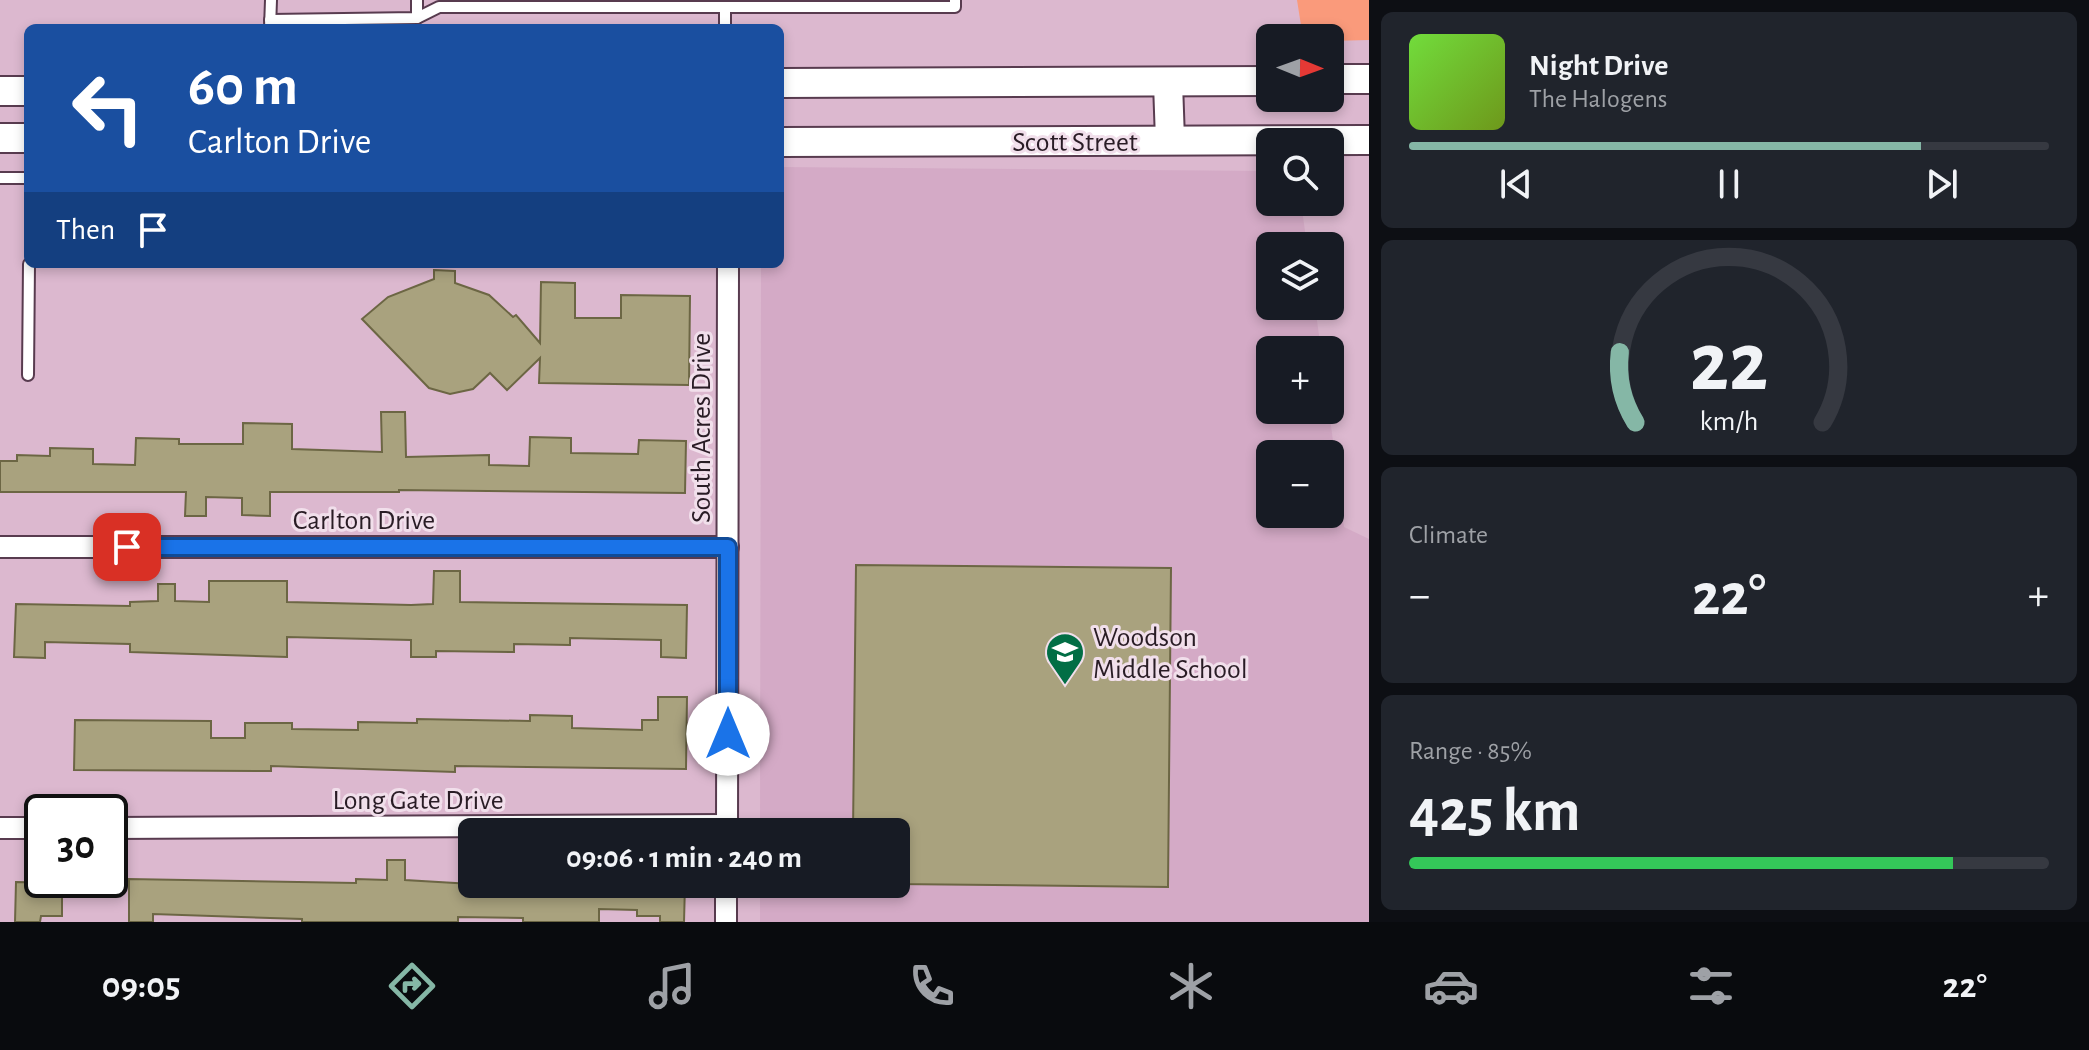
<!DOCTYPE html>
<html lang="en">
<head>
<meta charset="utf-8">
<style>
  :root { --surface:#171b24; --page:#20242c; --text:#f1f3f6; --muted:#9ea1a6; --line:#363941; --accent:#85b7a6 }
  body { margin:0; font-family:"Alegreya Sans",sans-serif; background:var(--page); color:var(--text); height:100vh; display:flex; flex-direction:column; font-size:30px; white-space:nowrap }
  * { box-sizing:border-box; margin:0 }
  p { font-size:26px; color:var(--muted) }
  .icon { flex:none; width:44px; height:44px; fill:none; stroke:currentColor; stroke-width:2; stroke-linecap:round; stroke-linejoin:round }
  .map { position:relative; flex:1; overflow:hidden }
  .panel { display:flex; flex-direction:column; gap:12px; padding:12px; background:#0d0f14; width:720px }
  .panel>* { flex:none }
  .top-card { position:absolute; left:24px; top:24px; width:760px; height:244px; border-radius:12px; box-shadow:0 4px 12px #0003; background:#1a4fa0; color:#fff; overflow:hidden }
  .needle { width:52px; rotate:91deg }
  .fabs { position:absolute; left:1256px; top:24px; display:grid; gap:16px }
  .fabs a { display:grid; place-items:center; width:88px; height:88px; border-radius:12px; background:var(--surface); box-shadow:0 4px 12px #0003; font-size:40px }
  .speed { position:absolute; left:24px; top:794px; display:flex; gap:16px; font-size:40px; font-weight:700; text-align:center }
  .speed>* { display:grid; place-content:center; width:104px; height:104px; border-radius:50%; background:var(--surface); box-shadow:0 4px 12px #0003; line-height:1 }
  .speed .limit { border:4px solid #111; border-radius:12px; background:#fff; color:#111 }
  .pin { position:absolute; display:grid; place-items:center; width:68px; height:68px; color:#fff; margin:-34px; border-radius:16px; box-shadow:0 4px 12px #0006 }
  .me { position:absolute; width:88px; margin:-44px; rotate:0deg; stroke-linejoin:round; filter:drop-shadow(0 0 6px #0008) }
  .turn { display:flex; align-items:center; gap:28px; height:168px; padding:0 32px; font-size:36px }
  .turn .icon { width:104px; height:104px; stroke-width:2.5 }
  .turn b { display:block; font-size:56px; line-height:68px }
  .then { display:flex; align-items:center; height:76px; padding:0 32px; background:#0003; gap:16px; font-size:30px }
  .big { font-size:60px; font-weight:600; line-height:1.1 }
  .panel .card { flex:1; display:flex; flex-direction:column; justify-content:center; gap:12px; min-width:0; padding:0 28px; border-radius:12px; background:var(--page) }
  .panel .dial { align-items:center; gap:0 }
  .dial svg { height:208px; overflow:visible; fill:none; stroke:var(--line); stroke-width:7; stroke-linecap:round; text-anchor:middle }
  .dial text { fill:var(--text); stroke:none }
  .song { display:flex; align-items:center; gap:24px }
  .cover { width:96px; height:96px; border-radius:12px; background:linear-gradient(135deg,hsl(100 70% 55%),hsl(80 70% 35%)) }
  .played { height:8px; border-radius:4px; background:linear-gradient(90deg,var(--accent) 80%,var(--line) 80%) }
  .keys { display:flex; justify-content:space-around; direction:ltr }
  .heat { display:flex; justify-content:space-between; align-items:center; font-size:44px; direction:ltr }
  .charge { height:12px; border-radius:6px; background:linear-gradient(90deg,#34c759 85%,var(--line) 0) }
  .trip { position:absolute; left:458px; top:818px; width:452px; height:80px; border-radius:12px; background:var(--surface); box-shadow:0 4px 12px #0003; font-weight:600; line-height:80px; text-align:center }
  .menu { display:flex; height:128px; justify-content:space-around; align-items:center; background:#090b0e; color:var(--muted) }
  .menu .icon { width:56px; height:56px }
  .menu .active { color:var(--accent) }
  .menu b { font-size:36px; color:var(--text) }
  main { display:flex; flex:1; min-height:0 }
  .map>svg:first-child { display:block }
</style>
</head>
<body>
<main>
<div class="map">
<svg width="1369" height="922" viewBox="0 0 1369 922">
  <rect width="100%" height="100%" fill="#dcb8cf"/>
  <path fill="#d4aac6" fill-rule="evenodd" d="M780 167 1270 171V202H1301L1307 246H1270V306H1315L1321 350H1270V410H1329L1344 527 1369 539V922H760V884H896V832H760L761 264H780ZM1270 454H1330V514H1270Z"/>
  <polygon fill="#fa9a7b" points="1297,0 1369,0 1369,40 1330,41 1330,38 1303,38"/>
  <g fill="#a9a27e" stroke="#6c6644" stroke-width="2">
    <polygon points="434,270 455,271 455,283 489,295 513,317 516,315 540,343 541,282 575,283 575,318 621,318 621,295 690,296 689,385 539,383 540,358 507,390 490,373 473,389 450,394 429,388 362,319 388,297 434,279"/>
    <polygon points="381,412 405,412 406,457 489,455 489,465 529,466 530,437 571,438 571,453 638,454 639,440 686,441 685,493 399,490 399,492 270,492 270,516 242,515 242,498 206,497 206,516 185,516 186,492 0,492 0,461 17,461 17,455 50,456 50,448 93,449 93,464 135,465 136,438 179,439 179,444 243,444 243,423 292,424 292,449 382,452"/>
    <polygon points="856,565 1171,568 1168,887 896,884 896,832 853,832"/>
    <polygon points="434,571 460,571 460,602 687,605 686,658 661,657 661,640 570,638 570,645 514,644 514,652 436,651 436,657 411,657 411,640 287,637 287,657 130,652 130,644 45,642 45,658 14,657 16,604 130,606 130,602 158,601 158,584 175,584 175,601 209,602 209,581 287,581 287,602 411,605 433,604"/>
    <polygon points="658,697 687,697 686,769 455,766 455,772 271,766 271,771 74,770 75,720 211,721 211,738 245,738 245,723 292,723 292,729 358,730 358,722 417,723 417,719 530,721 530,715 572,716 572,728 642,730 642,720 658,720"/>
    <polygon points="387,860 405,860 405,880 472,884 685,884 684,922 660,922 660,916 637,916 637,910 599,909 599,922 523,922 523,918 458,917 458,922 302,922 302,919 153,914 153,922 129,922 129,879 356,883 356,879 387,880"/>
    <polygon points="16,882 62,883 62,916 41,916 40,922 15,922"/>
  </g>
  <g fill="none" stroke-linecap="round" stroke-linejoin="round">
    <defs>
      <g id="lane">
        <polyline points="725,7 725,28"/>
        <polyline points="417,18 439,7 955,7 955,0"/>
        <polyline points="270,20 417,18 417,0"/>
        <polyline points="270,28 271,0"/>
        <polyline points="0,178 28,178"/>
        <polyline points="28,375 29,264"/>
      </g>
      <g id="street">
        <polyline points="0,547 728,547"/>
        <polyline points="0,828 42,828"/>
        <polyline points="110,828 727,825"/>
        <polyline points="727,832 728,264"/>
        <polyline points="726,922 726,884"/>
      </g>
      <g id="secondary">
        <polyline points="1330,79 1369,79"/>
        <polyline points="780,83 1270,81"/>
        <polyline points="1168,83 1170,140"/>
        <polyline points="0,91 28,91"/>
        <polyline points="0,138 28,138"/>
        <polyline points="780,142 1369,140"/>
      </g>
    </defs>
    <use href="#lane" stroke="#583b4f" stroke-width="14"/>
    <use href="#street" stroke="#583b4f" stroke-width="24"/>
    <use href="#secondary" stroke="#583b4f" stroke-width="32"/>
    <use href="#lane" stroke="#fff" stroke-width="10"/>
    <use href="#street" stroke="#fff" stroke-width="20"/>
    <use href="#secondary" stroke="#fff" stroke-width="28"/>
  </g>
  <g fill="none" stroke-linecap="round" stroke-linejoin="round">
    <defs>
      <polyline id="route" points="127,547 728,547 728,734"/>
    </defs>
    <use href="#route" stroke="#114b97" stroke-width="20"/>
    <use href="#route" stroke="#1a73e8" stroke-width="14"/>
  </g>
  <defs>
    <symbol id="school-pin" viewBox="-11 -11 22 30"><path d="M0 17L-7.5 6A9.5 9.5 0 1 1 7.5 6Z" fill="#026e45" stroke="#f1dfeb"/><path d="M0-5L7-2L0 1L-7-2ZM-4 1L0 2.5L4 1V4Q0 6-4 4Z" fill="#fff"/></symbol>
  </defs>
  <g fill-rule="evenodd">
    <use href="#school-pin" x="1043" y="630" width="44" height="60"/>
  </g>
  <g text-anchor="middle" stroke-width="6" stroke-linejoin="round" paint-order="stroke">
    <g font-size="28" fill="#291c25" stroke="#f1dfeb">
      <text x="1075" y="151">Scott Street</text>
      <text transform="translate(700 428) rotate(-90)" y="10">South Acres Drive</text>
      <text x="364" y="529">Carlton Drive</text>
      <text x="418" y="809">Long Gate Drive</text>
    </g>
    <g font-size="28" fill="#291c25" stroke="#f1dfeb" text-anchor="start">
      <text x="1093" y="646">Woodson<tspan x="1093" dy="32">Middle School</tspan></text>
    </g>
  </g>
</svg>
<div class="fabs">
<a><svg class="needle" viewBox="-14 -14 28 28"><path d="M0-13l5 13h-10z" fill="#e53935"/><path d="M0 13l5-13h-10z" fill="#9ea1a6"/></svg></a>
<a><svg class="icon" aria-label="search" viewBox="0 0 24 24"><circle cx="10" cy="10" r="6"/><path d="M15 15l6 6"/></svg></a>
<a><svg class="icon" aria-label="layers" viewBox="0 0 24 24"><path d="M12 4l9 5-9 5-9-5zM3 14l9 5 9-5"/></svg></a>
<a>+</a>
<a>−</a>
</div>
<div class="speed"><div class="limit">30</div></div>
<div class="pin" style="left:127px;top:547px;background:#d93025"><svg class="icon" aria-label="arrive" viewBox="0 0 24 24"><path d="M6 21V4h12l-3 4 3 4H6"/></svg></div>
<svg class="me" style="left:728px;top:734px" viewBox="-20 -20 40 40"><circle r="19" fill="#fff"/><path d="M0-13L10 11 0 6-10 11z" fill="#1a73e8"/></svg>
<div class="trip">09:06 · 1 min · 240 m</div>
<div class="top-card">
<div class="turn"><svg class="icon" aria-label="left" viewBox="0 0 24 24"><path d="M17 20v-9H6M10 6l-5 5 5 5"/></svg><div><b>60 m</b>Carlton Drive</div></div>
<div class="then">Then<svg class="icon" aria-label="arrive" viewBox="0 0 24 24"><path d="M6 21V4h12l-3 4 3 4H6"/></svg></div>
</div>
</div>
<section class="panel">
<div class="card">
<div class="song"><i class="cover"></i><div><b>Night Drive</b><p>The Halogens</p></div></div>
<div class="played"></div>
<div class="keys"><svg class="icon" aria-label="previous" viewBox="0 0 24 24"><path d="M18 5L8 12l10 7zM5 5v14"/></svg><svg class="icon" aria-label="pause" viewBox="0 0 24 24"><path d="M8 5v14M16 5v14"/></svg><svg class="icon" aria-label="next" viewBox="0 0 24 24"><path d="M6 5l10 7-10 7zM19 5v14"/></svg></div>
</div>
<div class="card dial"><svg viewBox="0 0 100 80">
<path d="M14 69A42 42 0 1 1 86 69"/>
<path d="M14 69A42 42 0 0 1 8 42" stroke="#85b7a6"/>
<text x="50" y="56" font-size="32" font-weight="700">22</text>
<text x="50" y="72" font-size="11">km/h</text>
</svg></div>
<div class="card"><p>Climate</p>
<div class="heat"><a>−</a><b class="big">22°</b><a>+</a></div>
</div>
<div class="card"><p>Range · 85%</p><b class="big">425 km</b><div class="charge"></div></div>
</section>
</main>
<nav class="menu">
<b>09:05</b>
<svg class="icon active" aria-label="directions" viewBox="0 0 24 24"><path d="M12 3l9 9-9 9-9-9zM9 14v-3h6M13 9l2 2-2 2"/></svg>
<svg class="icon" aria-label="music" viewBox="0 0 24 24"><path d="M9 18V5l10-2v13"/><circle cx="6" cy="18" r="3"/><circle cx="16" cy="16" r="3"/></svg>
<svg class="icon" aria-label="phone" viewBox="0 0 24 24"><path d="M5 4h4l2 5-3 2q2 4 5 5l2-3 5 2v4C11 20 4 13 5 4z"/></svg>
<svg class="icon" aria-label="climate" viewBox="0 0 24 24"><path d="M12 3v18M4 7l16 10M4 17L20 7"/></svg>
<svg class="icon" aria-label="car" viewBox="0 0 24 24"><path d="M5 17H2v-5l4-1 3-4h7l3 4 3 1v5h-3M9 17h6M6 11h13"/><circle cx="7" cy="17" r="2"/><circle cx="17" cy="17" r="2"/></svg>
<svg class="icon" aria-label="filters" viewBox="0 0 24 24"><path d="M4 7h16M4 17h16"/><circle cx="9" cy="7" r="2"/><circle cx="15" cy="17" r="2"/></svg>
<b>22°</b>
</nav>
</body>
</html>
